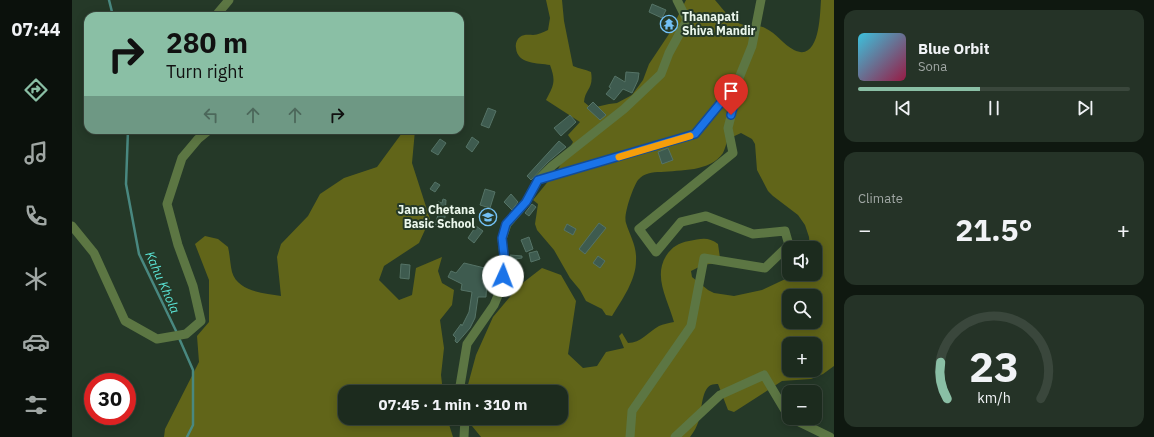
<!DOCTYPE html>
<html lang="en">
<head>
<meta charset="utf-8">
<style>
  :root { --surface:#1c2b1e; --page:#253327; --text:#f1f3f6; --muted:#a0a7a4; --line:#3a473c; --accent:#8abfa5 }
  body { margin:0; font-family:"IBM Plex Sans",sans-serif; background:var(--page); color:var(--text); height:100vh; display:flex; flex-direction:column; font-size:15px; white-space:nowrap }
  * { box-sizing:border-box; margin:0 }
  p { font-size:13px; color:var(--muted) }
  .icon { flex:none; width:22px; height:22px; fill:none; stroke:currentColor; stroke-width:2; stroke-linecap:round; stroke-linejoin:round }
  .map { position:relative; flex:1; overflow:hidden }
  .details { display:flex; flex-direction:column; gap:10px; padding:10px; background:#0f1810; width:320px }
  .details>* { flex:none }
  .banner { position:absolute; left:12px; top:12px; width:380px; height:122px; border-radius:12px; box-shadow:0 2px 10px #0003,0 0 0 1px var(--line); background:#8abfa5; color:#111; overflow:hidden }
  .fabs { position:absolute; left:710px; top:241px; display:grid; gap:8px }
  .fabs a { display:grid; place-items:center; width:40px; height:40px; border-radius:8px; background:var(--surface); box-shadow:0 2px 10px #0003,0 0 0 1px var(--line); font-size:20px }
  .speed { position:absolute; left:12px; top:373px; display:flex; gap:8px; font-size:20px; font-weight:700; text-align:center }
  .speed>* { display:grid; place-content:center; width:52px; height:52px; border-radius:50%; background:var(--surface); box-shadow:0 2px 10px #0003,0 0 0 1px var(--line); line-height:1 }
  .speed .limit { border:6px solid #d22; background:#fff; color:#111 }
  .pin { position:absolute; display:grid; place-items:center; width:34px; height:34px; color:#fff; margin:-41px -17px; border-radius:50% 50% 50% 0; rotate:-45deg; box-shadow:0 0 4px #0007 }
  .pin .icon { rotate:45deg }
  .me { position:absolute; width:44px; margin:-22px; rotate:2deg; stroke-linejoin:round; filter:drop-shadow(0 0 3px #0008) }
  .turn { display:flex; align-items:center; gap:14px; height:84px; padding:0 16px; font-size:18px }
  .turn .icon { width:52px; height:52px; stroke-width:2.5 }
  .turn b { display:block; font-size:28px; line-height:34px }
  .lanes { display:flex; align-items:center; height:38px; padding:0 16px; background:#0003; justify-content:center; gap:20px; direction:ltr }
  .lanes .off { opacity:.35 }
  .big { font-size:30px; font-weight:800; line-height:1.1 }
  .details .card { flex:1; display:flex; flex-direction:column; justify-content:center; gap:6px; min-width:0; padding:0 14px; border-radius:12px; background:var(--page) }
  .details .dial { align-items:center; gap:0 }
  .dial svg { height:104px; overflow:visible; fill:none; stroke:var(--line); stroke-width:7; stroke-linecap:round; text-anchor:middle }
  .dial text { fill:var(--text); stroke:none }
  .song { display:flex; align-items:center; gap:12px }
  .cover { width:48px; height:48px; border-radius:6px; background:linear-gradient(135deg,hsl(190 70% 55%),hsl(340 70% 35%)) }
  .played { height:4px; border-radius:2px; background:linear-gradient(90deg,var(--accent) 45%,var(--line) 45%) }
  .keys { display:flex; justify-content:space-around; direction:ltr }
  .heat { display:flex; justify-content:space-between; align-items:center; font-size:22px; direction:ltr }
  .trip { position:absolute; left:266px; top:385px; width:230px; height:40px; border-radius:12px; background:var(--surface); box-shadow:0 2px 10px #0003,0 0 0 1px var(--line); font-weight:800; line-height:40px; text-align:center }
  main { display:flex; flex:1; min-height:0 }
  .dock { display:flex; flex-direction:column; width:72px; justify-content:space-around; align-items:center; background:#0b110c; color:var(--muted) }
  .dock .icon { width:28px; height:28px }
  .dock .on { color:var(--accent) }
  .dock b { font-size:18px; color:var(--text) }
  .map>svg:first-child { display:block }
</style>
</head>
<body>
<main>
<nav class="dock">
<b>07:44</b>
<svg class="icon on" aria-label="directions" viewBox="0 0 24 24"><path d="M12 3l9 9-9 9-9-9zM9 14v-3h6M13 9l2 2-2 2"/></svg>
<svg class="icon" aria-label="music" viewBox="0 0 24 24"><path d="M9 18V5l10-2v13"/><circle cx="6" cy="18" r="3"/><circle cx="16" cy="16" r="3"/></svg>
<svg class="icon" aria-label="phone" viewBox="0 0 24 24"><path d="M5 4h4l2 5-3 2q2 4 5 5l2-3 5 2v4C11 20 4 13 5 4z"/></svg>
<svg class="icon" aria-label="climate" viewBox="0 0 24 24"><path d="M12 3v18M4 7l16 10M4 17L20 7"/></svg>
<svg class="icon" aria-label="car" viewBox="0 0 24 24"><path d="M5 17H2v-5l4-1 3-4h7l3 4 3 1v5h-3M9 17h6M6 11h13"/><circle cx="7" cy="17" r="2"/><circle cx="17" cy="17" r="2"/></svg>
<svg class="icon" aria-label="filters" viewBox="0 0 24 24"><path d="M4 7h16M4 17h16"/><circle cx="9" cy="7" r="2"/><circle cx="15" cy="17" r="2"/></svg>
</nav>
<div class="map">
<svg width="762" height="437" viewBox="0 0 762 437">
  <rect width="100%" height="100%" fill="#253928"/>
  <g fill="#616519" fill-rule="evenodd">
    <path d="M474 0H490L492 21 501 66C507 69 513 69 519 72 522 89 513 89 512 102L518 107H524L537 104 545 103 560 95 571 80 577 64 597 34 614 0H643C651 9 659 22 672 25 680 26 687 25 693 28 704 33 712 45 722 50 748 63 748 13 749 0H762V366L751 374 739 379 710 381 662 412 656 410 646 384C644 384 641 384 639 385 629 390 630 411 627 420 625 426 622 432 618 437H409L400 426 399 418H489V392H394L404 355 421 317 448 285 470 268 489 275 504 301 496 354 511 368 525 366 534 352 552 348 547 336 550 333 556 343C569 343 576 332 587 326 591 324 597 323 602 322 596 300 581 277 594 256 600 247 606 243 617 241 628 239 636 236 646 244L648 258 644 263 631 265 619 271 620 277 636 290 642 293 662 296 690 290 724 274H743V248H738L737 237 733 225 726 215 701 196 696 191 685 170 683 144 680 139 669 133 656 139C654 144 653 149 651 153 638 172 608 170 589 172 580 172 572 173 566 180 561 187 551 215 554 223 558 236 565 246 564 261 564 280 550 300 540 316L534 315 530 309 514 301 508 290 498 278 482 250 465 230 463 224 466 204 461 200 486 169 501 142 496 135 508 122 474 100C482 85 484 81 478 65 466 63 445 64 444 48 443 44 445 39 448 37 452 34 457 35 461 35 466 35 471 32 476 30L478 18ZM717 296H743V322H717ZM717 344H743V370H717Z"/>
    <path d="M329 130H343L340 163 358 219 347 243 312 266 307 280 327 300 340 295 344 268 370 257 366 271 370 283 382 290 380 305 368 320 372 348 369 375 371 392H273V418H375L381 437H92L93 429 127 362 125 336 137 322V280L123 244 133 236 146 239 156 247C158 255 158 264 160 272 166 292 192 293 209 296L205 257 209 244 236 216 248 194 272 178 305 167 330 133Z"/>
  </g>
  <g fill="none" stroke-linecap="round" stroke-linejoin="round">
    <g stroke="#498880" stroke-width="2.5">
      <polyline points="37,0 41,16"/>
      <polyline points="56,130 54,184 67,254 105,333"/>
      <polyline points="107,338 121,370 121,425 115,437"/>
    </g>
  </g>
  <g fill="#3e5b4f" stroke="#557366">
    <polygon points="580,4 594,10 590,18 577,12"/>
    <polygon points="554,72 567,73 566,80 560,93 551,89 542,100 534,94 539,88 537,87 543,76 553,82"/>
    <polygon points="521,102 534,115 528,120 515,108"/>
    <polygon points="416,108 424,111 417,128 409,125"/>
    <polygon points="498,115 504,122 489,136 482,128"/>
    <polygon points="400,137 407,142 400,152 394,147"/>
    <polygon points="368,139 374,143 366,155 359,151"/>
    <polygon points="487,141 494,147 476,162 459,180 455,176"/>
    <polygon points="596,148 601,160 590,164 586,152"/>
    <polygon points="363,182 368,185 363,192 358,189"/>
    <polygon points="413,189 423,192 418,208 408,205"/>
    <polygon points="439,194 446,202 440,210 432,202"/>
    <polygon points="371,199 374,200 373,217 370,227 363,225 366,215 364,215 366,202 370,203"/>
    <polygon points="460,204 464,207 457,216 453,213"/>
    <polygon points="527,223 534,228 513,254 507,249"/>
    <polygon points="495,224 504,229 501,235 492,230"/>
    <polygon points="404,226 411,231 402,243 396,238"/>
    <polygon points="457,237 461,249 454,252 449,240"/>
    <polygon points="465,251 468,259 459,262 457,253"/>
    <polygon points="438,255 450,256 450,258 444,259 444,262 439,261"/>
    <polygon points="526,256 533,261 528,268 521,263"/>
    <polygon points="392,263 421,270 423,278 415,280 414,297 406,297 403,318 398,328 385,343 383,341 384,338 381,335 389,324 390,326 397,312 400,292 389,290 390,284 376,277 379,271 384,273"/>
    <polygon points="329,264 338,265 337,279 328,278"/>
    <polygon points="438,274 448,277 443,285 437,281"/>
  </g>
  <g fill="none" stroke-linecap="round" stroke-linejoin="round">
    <g stroke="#5c7643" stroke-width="9">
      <polyline points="146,16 146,13 157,0"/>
      <polyline points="467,179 480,166 552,109 589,74 597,53 615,20 605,0"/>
      <polyline points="0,226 22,253 53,321 85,339 114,334 129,321 121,286 106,245 95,204 110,158 126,139 137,130"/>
      <polyline points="387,392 395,344 422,305 430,286 433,264 430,239 435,224 454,202 466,180 623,134 665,83 680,46 689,0"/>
      <polyline points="719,418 758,437"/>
      <polyline points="392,437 393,418"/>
      <polyline points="558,437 560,411 619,326 632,258 693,268 717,245 713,231 681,234 634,216 609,222 584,252 567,229 661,153 656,128 666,89 665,83"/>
      <polyline points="603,437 648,395 692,375 717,417"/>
    </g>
  </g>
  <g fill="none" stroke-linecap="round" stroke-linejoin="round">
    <defs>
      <polyline id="route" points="431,276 433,264 430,238 434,224 454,202 466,180 623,134 665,83 666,89 659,115"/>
    </defs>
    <use href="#route" stroke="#114b97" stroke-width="10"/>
    <use href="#route" stroke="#1a73e8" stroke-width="7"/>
    <polyline stroke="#f59e0b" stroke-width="7" points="547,157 618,136"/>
  </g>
  <defs>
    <symbol id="temple-ring" viewBox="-11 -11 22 22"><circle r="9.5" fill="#253928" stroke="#73c1f5" stroke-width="1.5"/><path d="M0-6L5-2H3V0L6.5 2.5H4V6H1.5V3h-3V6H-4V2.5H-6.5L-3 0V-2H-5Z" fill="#73c1f5"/></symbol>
    <symbol id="school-ring" viewBox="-11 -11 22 22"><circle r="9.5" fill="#253928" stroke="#73c1f5" stroke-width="1.5"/><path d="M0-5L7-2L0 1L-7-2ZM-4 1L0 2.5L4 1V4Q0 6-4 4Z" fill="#73c1f5"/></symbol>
  </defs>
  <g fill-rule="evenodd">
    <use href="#temple-ring" x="587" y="14" width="20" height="20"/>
    <use href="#school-ring" x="406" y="207" width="20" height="20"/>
  </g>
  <g text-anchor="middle" stroke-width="4" stroke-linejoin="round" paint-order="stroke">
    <g font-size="12" font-weight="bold" fill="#ebf7ec" stroke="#253928" text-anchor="start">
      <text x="610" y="21">Thanapati<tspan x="610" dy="14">Shiva Mandir</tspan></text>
      <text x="403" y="214" text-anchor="end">Jana Chetana<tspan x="403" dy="14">Basic School</tspan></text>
    </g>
    <g font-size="13" font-style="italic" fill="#5ae2d3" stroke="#253928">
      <text transform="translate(91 282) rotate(66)" y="5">Kahu Khola</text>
    </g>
  </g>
</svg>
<div class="fabs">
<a><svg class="icon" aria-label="sound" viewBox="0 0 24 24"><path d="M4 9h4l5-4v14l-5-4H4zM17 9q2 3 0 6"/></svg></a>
<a><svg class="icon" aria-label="search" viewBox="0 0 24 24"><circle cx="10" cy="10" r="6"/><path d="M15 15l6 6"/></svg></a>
<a>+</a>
<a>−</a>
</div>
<div class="speed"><div class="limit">30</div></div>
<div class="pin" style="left:659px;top:115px;background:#d93025"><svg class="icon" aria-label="arrive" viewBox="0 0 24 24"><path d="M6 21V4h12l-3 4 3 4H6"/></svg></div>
<svg class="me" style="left:431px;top:276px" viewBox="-20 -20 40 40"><circle r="19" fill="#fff"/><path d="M0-13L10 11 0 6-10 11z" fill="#1a73e8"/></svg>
<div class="trip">07:45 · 1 min · 310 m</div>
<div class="banner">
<div class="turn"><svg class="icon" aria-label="right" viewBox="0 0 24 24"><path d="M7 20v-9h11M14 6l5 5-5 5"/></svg><div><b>280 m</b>Turn right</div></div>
<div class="lanes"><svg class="icon off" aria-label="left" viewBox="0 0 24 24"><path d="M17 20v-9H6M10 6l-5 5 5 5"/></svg><svg class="icon off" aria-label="ahead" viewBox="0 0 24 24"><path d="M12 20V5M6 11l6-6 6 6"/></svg><svg class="icon off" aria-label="ahead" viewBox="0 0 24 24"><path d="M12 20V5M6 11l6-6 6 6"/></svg><svg class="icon" aria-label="right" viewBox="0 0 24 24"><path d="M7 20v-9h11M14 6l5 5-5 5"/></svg></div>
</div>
</div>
<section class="details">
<div class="card">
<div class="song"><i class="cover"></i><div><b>Blue Orbit</b><p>Sona</p></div></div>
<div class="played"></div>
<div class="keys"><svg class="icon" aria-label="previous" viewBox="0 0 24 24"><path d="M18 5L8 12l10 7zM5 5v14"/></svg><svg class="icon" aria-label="pause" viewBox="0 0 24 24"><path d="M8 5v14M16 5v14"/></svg><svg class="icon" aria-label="next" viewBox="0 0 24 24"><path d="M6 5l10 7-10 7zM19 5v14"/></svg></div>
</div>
<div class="card"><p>Climate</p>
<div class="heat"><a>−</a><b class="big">21.5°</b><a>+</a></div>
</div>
<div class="card dial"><svg viewBox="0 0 100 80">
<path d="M14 69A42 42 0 1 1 86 69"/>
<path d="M14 69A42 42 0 0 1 9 41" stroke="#8abfa5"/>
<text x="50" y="56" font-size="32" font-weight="700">23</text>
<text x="50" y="72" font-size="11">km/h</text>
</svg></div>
</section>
</main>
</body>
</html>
